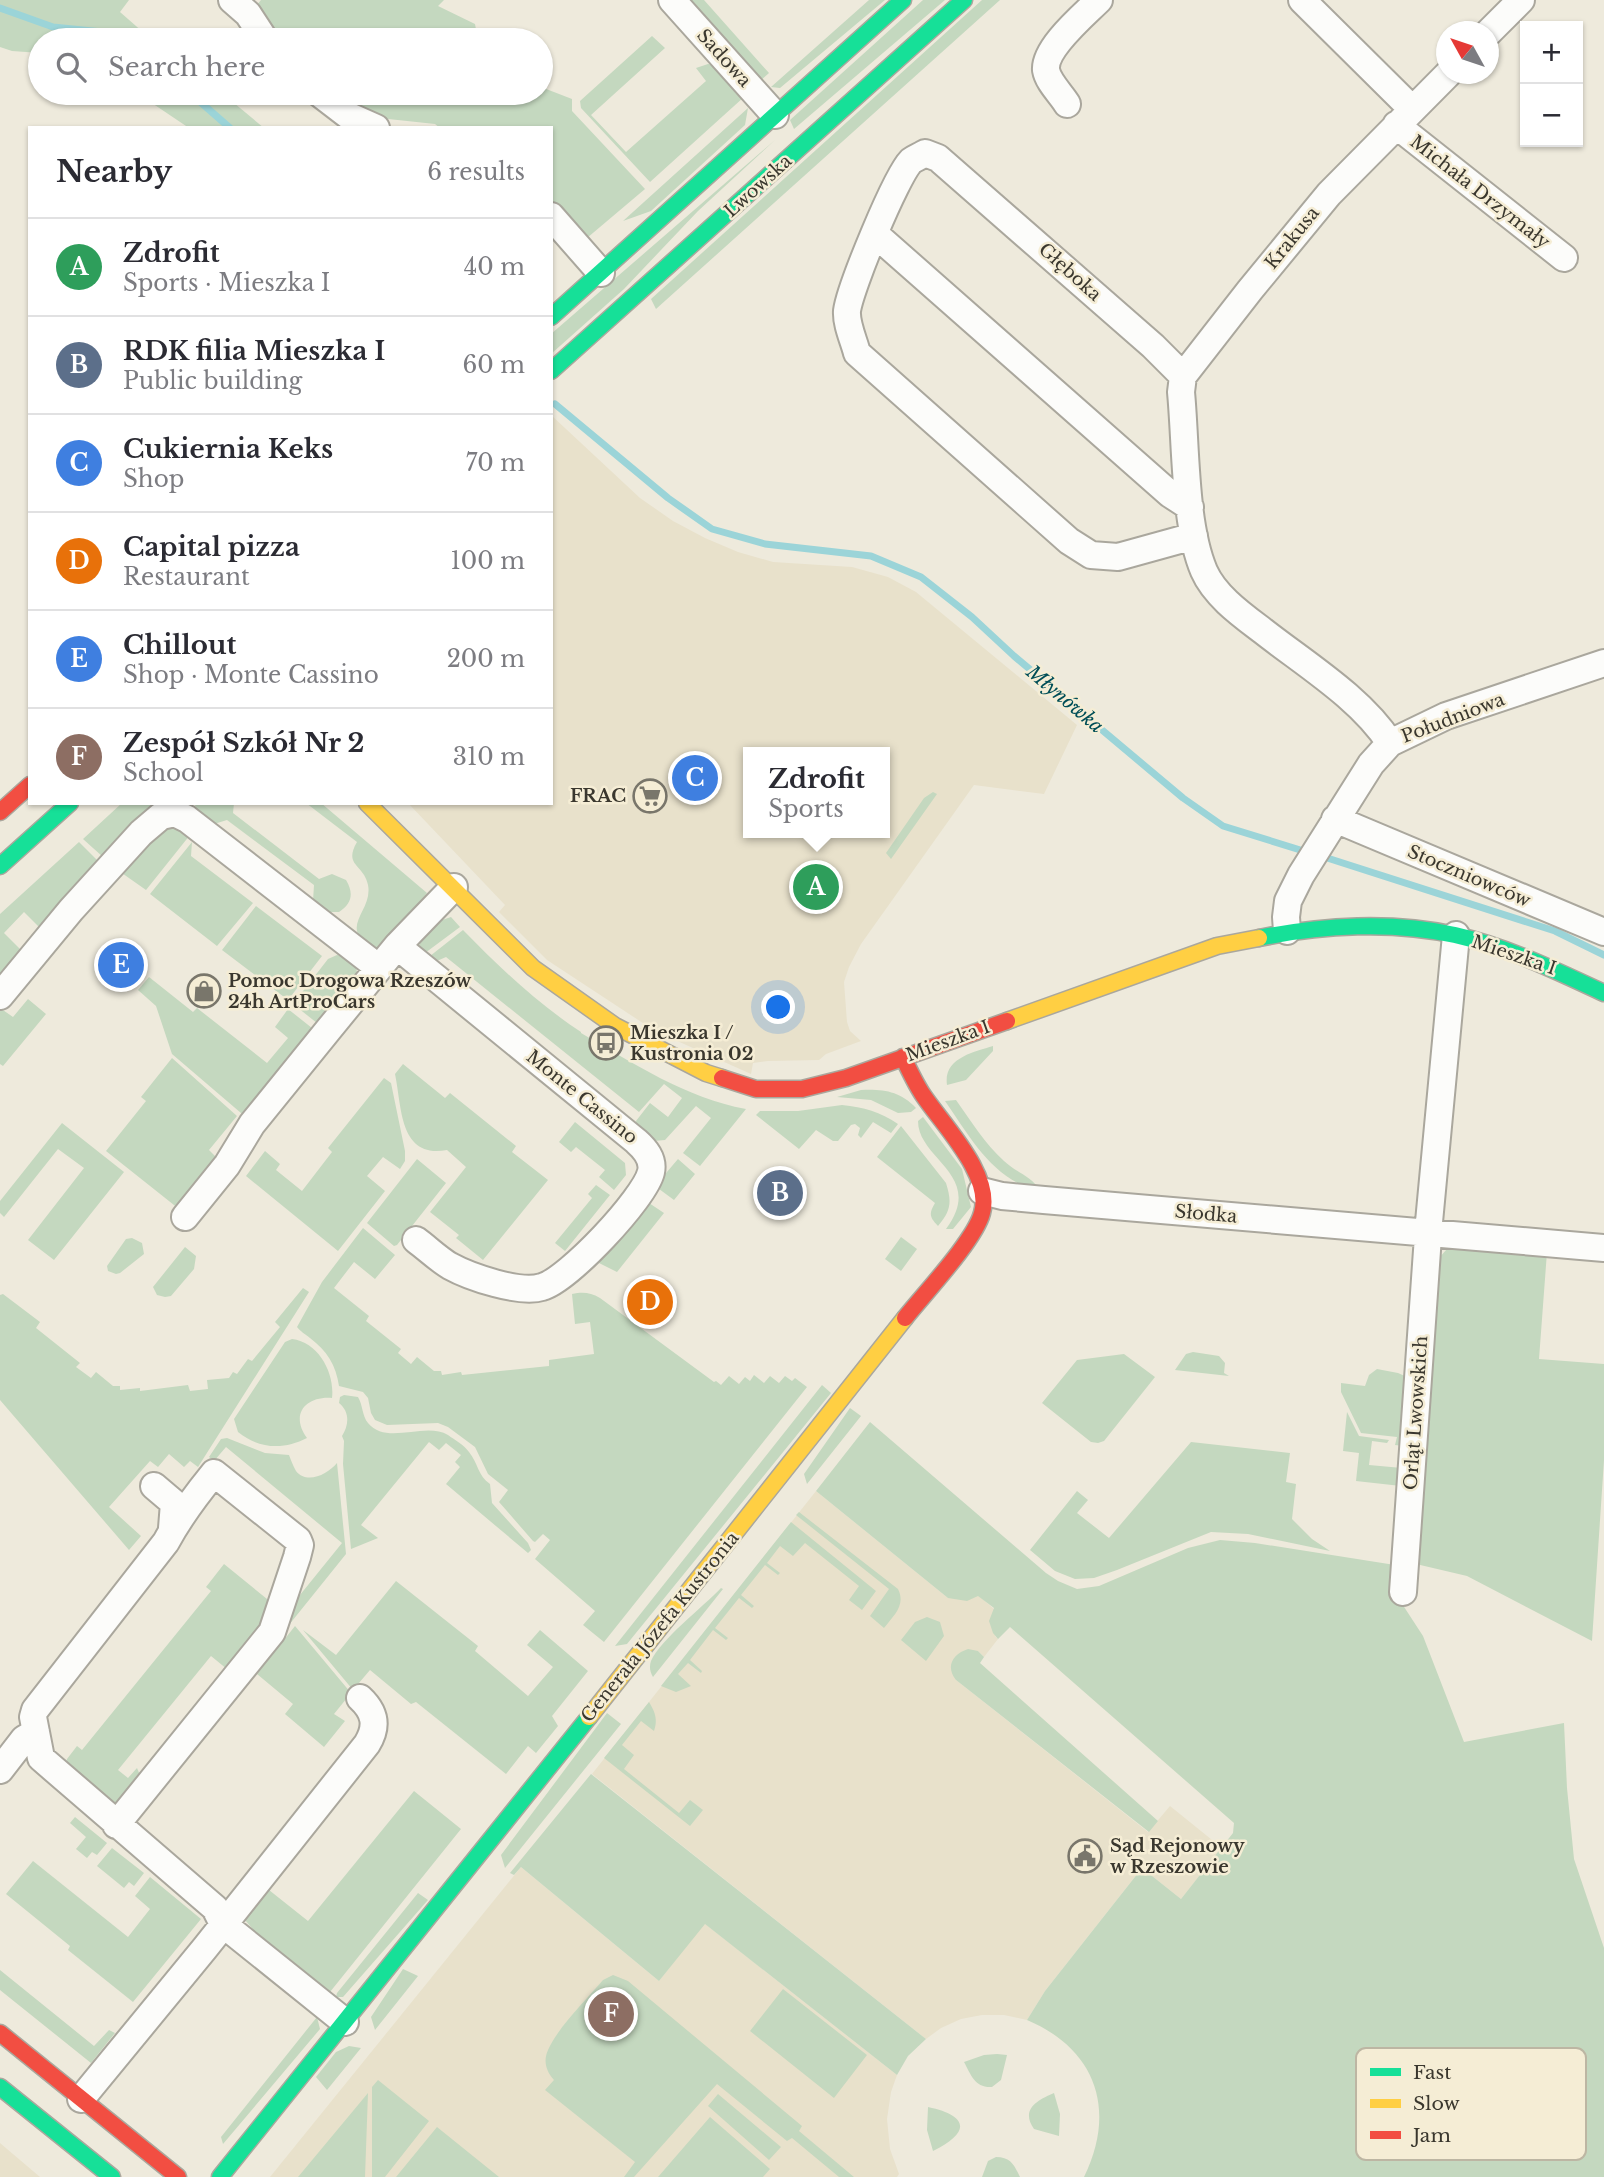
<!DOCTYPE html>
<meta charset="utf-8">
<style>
body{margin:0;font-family:"Libre Baskerville",serif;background:#f7f7f7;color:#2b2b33}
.controls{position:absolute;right:21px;top:21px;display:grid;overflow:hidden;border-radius:0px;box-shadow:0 2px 5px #0004}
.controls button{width:63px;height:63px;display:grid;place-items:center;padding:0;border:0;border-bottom:2px solid #e1e1e2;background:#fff;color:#2b2b33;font:35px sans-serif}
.compass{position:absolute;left:1436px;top:21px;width:63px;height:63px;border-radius:50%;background:#fff;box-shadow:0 2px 5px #0004;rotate:310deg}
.you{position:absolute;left:779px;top:1008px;width:24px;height:24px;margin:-18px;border:5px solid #fff;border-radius:50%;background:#1a73e8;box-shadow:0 0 0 10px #1a73e833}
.badge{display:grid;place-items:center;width:46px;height:46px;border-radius:50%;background:#7c3aed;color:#fff;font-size:23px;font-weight:700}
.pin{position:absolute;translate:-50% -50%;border:4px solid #fff;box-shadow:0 2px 7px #0006}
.popup{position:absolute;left:743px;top:747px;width:147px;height:91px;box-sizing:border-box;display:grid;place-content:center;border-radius:0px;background:#fff;filter:drop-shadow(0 2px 5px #0005);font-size:23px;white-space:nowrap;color:#7c7c81}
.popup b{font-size:26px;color:#2b2b33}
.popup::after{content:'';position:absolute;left:50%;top:100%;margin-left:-14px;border:14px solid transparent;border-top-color:#fff}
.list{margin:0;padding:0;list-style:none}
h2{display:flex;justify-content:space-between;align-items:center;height:91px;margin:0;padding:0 28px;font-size:30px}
h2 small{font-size:23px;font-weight:400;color:#7c7c81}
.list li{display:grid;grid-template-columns:46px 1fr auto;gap:21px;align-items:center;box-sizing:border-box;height:98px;padding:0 28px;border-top:2px solid #e1e1e2}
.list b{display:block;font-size:26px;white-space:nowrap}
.list p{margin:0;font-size:23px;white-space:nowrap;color:#7c7c81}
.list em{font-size:23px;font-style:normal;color:#7c7c81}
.icon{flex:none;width:38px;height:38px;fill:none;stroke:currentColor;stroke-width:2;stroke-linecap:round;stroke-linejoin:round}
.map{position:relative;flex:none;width:1604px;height:2177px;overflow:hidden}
.search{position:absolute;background:#fff;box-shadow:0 2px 5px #0004;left:28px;top:28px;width:525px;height:77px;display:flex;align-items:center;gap:18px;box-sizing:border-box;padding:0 24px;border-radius:38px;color:#7c7c81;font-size:26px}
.panel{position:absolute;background:#fff;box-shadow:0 2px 5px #0004;left:28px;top:126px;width:525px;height:679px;border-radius:0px}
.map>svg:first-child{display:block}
.built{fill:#e8e1cb;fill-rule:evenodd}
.green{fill:#c4d8bf}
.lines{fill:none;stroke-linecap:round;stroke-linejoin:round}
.stream{stroke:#9bd4d8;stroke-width:7}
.street-casing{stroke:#aaa79d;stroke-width:30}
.fast-casing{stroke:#aaa79d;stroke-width:19}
.slow-casing{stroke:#aaa79d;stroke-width:19}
.jam-casing{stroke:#aaa79d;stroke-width:19}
.street{stroke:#fcfcfa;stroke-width:26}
.fast{stroke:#16e098;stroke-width:16}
.slow{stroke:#ffcf43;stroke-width:16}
.jam{stroke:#f24e42;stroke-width:16}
.labels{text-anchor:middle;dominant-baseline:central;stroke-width:5;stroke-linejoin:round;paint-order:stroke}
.street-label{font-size:18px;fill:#3a372e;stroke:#f5edd5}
.poi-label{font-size:18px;font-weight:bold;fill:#3a372e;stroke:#f5edd5;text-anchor:start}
.water-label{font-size:19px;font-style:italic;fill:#004e57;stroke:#f5edd5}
.key{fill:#f5edd5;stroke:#bdb6a3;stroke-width:2}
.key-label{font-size:19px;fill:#3a372e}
</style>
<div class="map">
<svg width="1604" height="2177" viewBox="0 0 1604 2177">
<rect width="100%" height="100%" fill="#eeeadc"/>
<path class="built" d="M551 415 640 498 673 521 705 538 738 552 773 562 852 567 888 577 916 592 1077 725 1044 794 974 785 861 944 849 967 844 982 847 1022 850 1031 861 1041 826 1054 819 1060 768 1061 753 1063 751 1074 655 1031 547 960 499 912 505 905 408 803H551ZM748 752H884V833H748Z
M816 1491 948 1598 978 1595 994 1609 995 1636 998 1639 984 1657 978 1651 956 1680 1148 1832 1170 1806 1222 1848 1181 1899 1142 1868 1045 1991 1027 2020 1004 2015H982L961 2019 941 2028 926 2039 592 1774Z
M521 1867 659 1981 704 1923 897 2075 891 2092 887 2119 890 2149 899 2174 897 2177H270Z
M0 2143 40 2177H0Z"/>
<path class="green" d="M0 0H129L120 12 152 40H40V53L12 51 0 47Z
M261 0H444L438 6 475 24 477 35 475 40H277L255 7Z
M688 0H704L769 73 758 83Z
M869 0H885L780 88 771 87Z
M923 0H945L794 129 790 120Z
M982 0H1000L656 309 651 299Z
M652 36 665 48 591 115 626 152 706 81 696 68 708 64 715 65 744 97 650 182 581 108 580 101Z
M541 87 572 99V111L645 189 587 238 551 209V128H440L435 124 379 118 334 93H541Z
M137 93H222L264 128H189Z
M748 108 745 125 651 211 623 221Z
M775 140 698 211 624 289 551 354V334Z
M933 792 937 794 891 859 886 853 924 798Z
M122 803H159L103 857 83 839Z
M195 803H234L233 813 319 879 332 874 346 880C354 893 352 904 339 912H324L313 901 314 885 227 820 214 824 196 812Z
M306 803H321L427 893 388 944C380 947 374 949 367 944 341 925 373 910 368 885 364 864 343 866 357 842Z
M173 826 190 835 146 890 119 871 166 827Z
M79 842 99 862 71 888 40 928 24 912 4 933 22 951 2 975 0 973V914Z
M192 842 191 856 253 903 217 946 150 894Z
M256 906 322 956 288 1000 222 950Z
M451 917 460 927 421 956 419 942 436 922Z
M463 930C500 968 537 1003 581 1032V1033C633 1063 686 1098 746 1109L700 1166 683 1153 711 1118 696 1106 665 1140 654 1141 638 1131 636 1121 650 1103 668 1117 682 1098 664 1084 639 1112 446 957 430 964 425 960Z
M337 955 345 956 356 965 358 982 322 1027 293 1004 328 959Z
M149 977 193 1012 197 1008 267 1063 288 1038 275 1027 288 1009 317 1032 248 1119 172 1054 156 1006 138 990Z
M28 999 46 1014 3 1066 0 1064V1008L13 1017Z
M993 1046V1051L966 1080 947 1085C943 1058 974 1052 993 1046Z
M172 1058 237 1116 209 1150 218 1159 179 1209 106 1151 146 1101 141 1097Z
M403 1064 445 1098 450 1093 516 1146 512 1152 548 1180 483 1260 456 1238 459 1235 430 1212 466 1167 447 1150C399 1159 402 1107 395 1074Z
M384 1078 391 1083 405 1151V1161L400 1169 383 1157 367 1176 385 1191 338 1251 246 1176 265 1151 280 1164 276 1170 302 1191 332 1152 328 1148Z
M861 1090C883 1089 900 1091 916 1108L911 1112 898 1113 871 1100 837 1097Z
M956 1100C971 1121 985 1144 1004 1161 1018 1174 1031 1175 1041 1192 993 1180 972 1140 945 1101Z
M842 1105C864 1107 880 1112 898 1124L891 1133 873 1122 861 1138 858 1135 860 1128 855 1124 851 1125 838 1141H833L816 1130 799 1149 756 1115 760 1111H798Z
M923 1117 962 1169 971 1207 953 1229H946C986 1175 918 1160 918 1121Z
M575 1122 625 1163 626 1175 614 1190 599 1177 605 1170 576 1147 571 1152 559 1142Z
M62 1123 124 1172 54 1260 28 1240 84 1168 58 1149 4 1217 0 1213V1201Z
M901 1126 946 1183C952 1202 951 1211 938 1226 929 1217 929 1213 935 1203L877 1157Z
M417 1159 446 1183 397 1245 394 1246 367 1223Z
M678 1159 695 1174 674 1200 655 1186Z
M596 1185 610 1195 565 1251 555 1243 592 1198 588 1194Z
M643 1203H649L664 1213 617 1272 597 1262Z
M363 1228 395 1255 375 1279 354 1262 334 1288 369 1316 366 1321 401 1349 398 1353 411 1364 417 1357 434 1371H441L442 1375 461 1372 462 1375 549 1366V1360L594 1354 590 1322 575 1324 572 1294C582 1292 590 1292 600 1298L714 1382 716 1381 721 1385 729 1376 739 1384 745 1377 750 1381 754 1375 764 1383 770 1376 779 1383 785 1376 792 1381 795 1378 807 1387 604 1642 583 1625 595 1611 535 1559 550 1540 543 1534 535 1542 533 1541 499 1502 508 1490 488 1474 475 1447 448 1427 438 1423 387 1425 375 1420 371 1413 368 1398 363 1392 339 1386C336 1365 327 1351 310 1338 305 1334 301 1332 297 1327L322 1282Z
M901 1237 917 1249 901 1271 885 1259Z
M132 1238 142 1243 144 1254 120 1273 116 1274 108 1271 107 1266 126 1239Z
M185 1247 196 1256 194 1269 171 1296 165 1297 157 1295 153 1287Z
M1454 1247 1547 1252 1539 1359 1604 1364V1460L1592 1641 1467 1576 1416 1564 1439 1258 1447 1249Z
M303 1288 309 1292 198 1467 190 1461 184 1467 169 1454 158 1467 150 1461 109 1507 141 1536 129 1550 0 1400V1295L3 1294 40 1322 36 1328 80 1363 76 1367 91 1378 96 1372 113 1386H120V1390L140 1388V1391L188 1385 190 1391 208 1389 207 1380 229 1378 233 1372 237 1374 248 1359 252 1361 280 1327 275 1322Z
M292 1339C319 1342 335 1374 332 1398 305 1396 290 1415 307 1438 284 1450 259 1449 238 1432L234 1419 285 1342Z
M1193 1352 1219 1356 1225 1363 1224 1373 1229 1376 1175 1370 1186 1354Z
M1124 1354 1155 1377 1104 1441 1098 1443 1091 1442 1042 1403 1077 1360Z
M1377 1369 1398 1373 1407 1377 1404 1446 1395 1445 1397 1437 1361 1433 1341 1392V1383L1365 1386 1369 1375Z
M822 1385 831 1393 627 1644 615 1646Z
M344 1395 358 1397C363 1405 362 1416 368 1423 387 1446 425 1421 448 1435 455 1440 464 1445 469 1452 478 1463 478 1476 490 1484L492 1503 528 1543 531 1550 528 1553 446 1484 460 1467 455 1462 461 1455 446 1443 439 1450 429 1442 361 1525 378 1538 351 1549 343 1464 344 1441 342 1436C349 1425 350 1412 339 1403L340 1397Z
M850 1408 861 1416 807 1484 804 1474Z
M1347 1412 1359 1436 1389 1440 1387 1443 1372 1441 1369 1465 1402 1468 1401 1486 1356 1481 1359 1453 1343 1451Z
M870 1422 1046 1573 1058 1581 1077 1589 1099 1586 1188 1548 1220 1540 1255 1543 1395 1565V1593L1423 1636 1464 1742 1564 1723 1567 1788 1574 1859 1604 1948V2177H1084C1117 2110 1096 2049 1027 2020L1045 1991 1142 1868 1181 1899 1233 1833 1234 1823 1010 1627 998 1639 993 1633 989 1621 994 1608 978 1596 967 1601 948 1598 816 1491Z
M227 1438 265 1453 289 1455C291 1460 293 1466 296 1471 307 1485 328 1474 337 1463L346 1554 272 1646 287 1611 342 1543 226 1447 214 1461 209 1457 221 1439Z
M1191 1442 1290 1453 1286 1482 1296 1484 1292 1519 1312 1539 1330 1551 1248 1534 1211 1532 1117 1570 1094 1578 1075 1579 1055 1571 1030 1550 1077 1491 1088 1500 1077 1513 1109 1538Z
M799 1512 898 1589C906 1605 894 1615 884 1628L870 1616 889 1589 796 1515Z
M791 1522 876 1591 862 1610 849 1600 859 1586 805 1543 793 1556 780 1546 767 1563 780 1573 778 1575 765 1565 741 1595 754 1606 752 1608 739 1598 715 1628 728 1638 726 1640 713 1630 690 1660 702 1671 701 1673 688 1663 678 1674 691 1686 676 1692 661 1686Z
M224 1564 272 1603 273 1612 233 1674 211 1656 118 1770 128 1778 137 1768 140 1775 115 1810 65 1768 67 1759 77 1746 82 1750 211 1591 206 1587Z
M396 1581 478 1646 475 1651 528 1696 553 1667 527 1645 540 1630 588 1671 552 1716 558 1726 536 1753 528 1746 506 1774 416 1702 411 1704 370 1670 353 1690 303 1630 336 1655Z
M721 1588 723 1589 653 1677C650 1672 649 1667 651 1661 661 1639 703 1607 721 1588Z
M927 1617 940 1622 944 1636 926 1661 901 1640 915 1622Z
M295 1626 351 1693 334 1714 345 1721 324 1747 285 1714 293 1704 257 1674Z
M968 1649 978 1651 984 1657 980 1663 1158 1821 1149 1832 956 1680C945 1666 953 1654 968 1649Z
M649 1702C655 1712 658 1719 654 1731L641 1721 622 1745 634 1755 624 1769 679 1813 690 1800 703 1810 690 1826 604 1758Z
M607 1713 621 1724 505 1868 501 1855Z
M591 1774 926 2039 908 2056 897 2075 705 1924 659 1981 521 1867 514 1875 510 1873Z
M414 1791 461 1829 330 1992 256 1933 245 1920 269 1890 308 1921Z
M75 1817 107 1843 97 1855 92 1852 87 1858 76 1849 86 1837 70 1823Z
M112 1848 144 1873 134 1886 129 1882 124 1888 97 1866Z
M33 1861 128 1937 150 1909 135 1896 150 1877 201 1919 133 2002 68 1950 70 1946 6 1894Z
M418 1893 428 1900 343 1997H336L337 1993Z
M403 1969 418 1976 375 2030 371 2017Z
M0 1970 94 2046 109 2030 115 2033 91 2063 0 1990Z
M613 1975 628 1981 802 2126 799 2131 854 2177H839L792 2138 787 2141 717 2084 634 2177H624L635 2162 545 2090 554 2080C546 2071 543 2061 548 2050 559 2026 586 2000 603 1980Z
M783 1989 867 2055 834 2098 750 2031Z
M317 2017 320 2029 223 2144 221 2137Z
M349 2046 361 2048 327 2090 316 2077 336 2052Z
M997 2054 1007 2055 1001 2080 992 2087C975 2088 971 2075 964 2062L984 2055Z
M378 2080 429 2121 385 2177H372V2087Z
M368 2093 365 2177H298Z
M1054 2093 1060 2114 1059 2136 1034 2129C1020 2109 1038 2100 1054 2093Z
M718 2094 781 2147 769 2160 708 2106Z
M928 2107C970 2116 970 2133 933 2151L927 2130Z
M710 2117 770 2169 763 2177H658Z
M437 2127 499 2177H396Z
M996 2157C1011 2157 1014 2165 1020 2177H982L988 2161Z"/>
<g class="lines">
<path class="stream" d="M0 8 53 27 112 33 129 40
M190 93 230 128
M555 404 668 498 712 529 765 544 871 556 921 577 972 617 1014 656 1183 798 1223 826 1310 853
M1321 856 1555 931 1604 955"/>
<defs>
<path id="street" d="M232 0 248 14 265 40
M672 0 775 115
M1302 0 1412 109
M1488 33 1521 0
M319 93 349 116 376 128
M1067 104C1061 94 1048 82 1046 70 1044 48 1084 15 1099 0
M1396 125 1564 258
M551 216 601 273
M875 234 1170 494 1190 507
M1183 376 1153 346 938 158 925 153C921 156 915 158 911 161 896 176 850 288 847 311 846 324 854 341 857 353L1069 541 1091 555 1118 557 1194 536
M1183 376 1181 392C1186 444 1184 524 1204 571 1215 596 1242 615 1263 631 1305 664 1361 698 1390 743
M1183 376 1250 290 1329 194 1448 74
M1335 819 1604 932
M1287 931 1286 917 1288 901 1301 875 1371 764 1390 743 1446 716 1604 663
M397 946 636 1141C645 1149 654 1159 651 1172 645 1198 568 1280 542 1287 520 1294 470 1277 450 1266 438 1259 427 1248 416 1240
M0 996 71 910 141 833 161 816 175 813 187 819 379 968
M982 1191 1002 1196 1044 1200 1604 1248
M185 1217 227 1165 252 1124 329 1029 397 946 454 887
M154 1486 174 1503 172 1528
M1403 1592 1429 1222 1456 935
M0 1770 24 1739 36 1732
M116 1825 272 1632 297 1557 300 1545 298 1540 214 1473C196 1495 180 1516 166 1542L35 1710 33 1717 41 1758 215 1908 223 1924 345 2022
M81 2099 205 1948 367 1744C378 1726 375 1712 360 1698"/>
<path id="fast" d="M551 317 903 0
M551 371 964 0
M0 866 70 803
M1259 938C1322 925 1393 921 1455 935 1508 947 1556 971 1604 993
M0 2087 112 2177
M220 2177 589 1717"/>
<path id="slow" d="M367 803 533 968 615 1026 706 1073 722 1078
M1007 1021 1217 946 1259 938
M589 1717 905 1318"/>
<path id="jam" d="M0 812 30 785
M903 1057C909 1070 915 1083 923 1095 943 1125 993 1175 982 1213 975 1240 924 1294 905 1318
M722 1078 756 1089H802L846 1078 1007 1021
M0 2033 178 2177"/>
</defs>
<use href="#street" class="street-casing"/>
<use href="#fast" class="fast-casing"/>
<use href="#slow" class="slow-casing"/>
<use href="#jam" class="jam-casing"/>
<use href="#street" class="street"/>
<use href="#fast" class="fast"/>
<use href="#slow" class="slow"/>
<use href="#jam" class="jam"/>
</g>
<defs>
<symbol id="supermarket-ring" viewBox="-11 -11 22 22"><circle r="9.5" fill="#f5edd5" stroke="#79766b" stroke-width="1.5"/><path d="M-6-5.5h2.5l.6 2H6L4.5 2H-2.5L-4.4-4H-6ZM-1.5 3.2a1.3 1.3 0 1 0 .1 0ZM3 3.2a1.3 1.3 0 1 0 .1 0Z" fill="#79766b"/></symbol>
<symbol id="shop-ring" viewBox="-11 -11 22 22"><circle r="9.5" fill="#f5edd5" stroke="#79766b" stroke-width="1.5"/><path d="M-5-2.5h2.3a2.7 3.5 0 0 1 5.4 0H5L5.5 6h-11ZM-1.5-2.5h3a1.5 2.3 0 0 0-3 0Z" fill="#79766b"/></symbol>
<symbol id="bus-ring" viewBox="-11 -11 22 22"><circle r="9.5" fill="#f5edd5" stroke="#79766b" stroke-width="1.5"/><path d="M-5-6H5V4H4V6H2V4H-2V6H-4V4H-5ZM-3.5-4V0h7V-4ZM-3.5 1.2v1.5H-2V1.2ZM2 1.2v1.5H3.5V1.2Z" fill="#79766b"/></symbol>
<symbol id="civic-ring" viewBox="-11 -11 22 22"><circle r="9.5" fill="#f5edd5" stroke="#79766b" stroke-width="1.5"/><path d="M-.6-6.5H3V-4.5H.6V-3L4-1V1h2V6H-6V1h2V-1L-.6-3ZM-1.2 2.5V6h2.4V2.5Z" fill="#79766b"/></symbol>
</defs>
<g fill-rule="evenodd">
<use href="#supermarket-ring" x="631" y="777" width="38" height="38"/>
<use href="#shop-ring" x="185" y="972" width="38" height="38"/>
<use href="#bus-ring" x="587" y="1024" width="38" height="38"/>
<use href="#civic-ring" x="1066" y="1837" width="38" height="38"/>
</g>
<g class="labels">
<g class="street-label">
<text transform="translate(724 58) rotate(48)">Sadowa</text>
<text transform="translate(758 186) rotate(-42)">Lwowska</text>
<text transform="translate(1480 192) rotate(38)">Michała Drzymały</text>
<text transform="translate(1292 238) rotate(-51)">Krakusa</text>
<text transform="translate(1070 272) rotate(42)">Głęboka</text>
<text transform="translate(1453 718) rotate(-21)">Południowa</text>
<text transform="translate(1469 876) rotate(23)">Stoczniowców</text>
<text transform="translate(1514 955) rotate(19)">Mieszka I</text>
<text transform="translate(948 1041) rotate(-20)">Mieszka I</text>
<text transform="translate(582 1097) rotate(39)">Monte Cassino</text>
<text transform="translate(1206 1214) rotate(5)">Słodka</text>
<text transform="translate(1416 1413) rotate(-86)">Orląt Lwowskich</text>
<text transform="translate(660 1627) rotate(-51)">Generała Józefa Kustronia</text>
</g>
<g class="poi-label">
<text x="626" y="796" text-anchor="end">FRAC</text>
<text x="228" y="981">Pomoc Drogowa Rzeszów<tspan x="228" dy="21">24h ArtProCars</tspan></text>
<text x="630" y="1033">Mieszka I /<tspan x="630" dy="21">Kustronia 02</tspan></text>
<text x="1110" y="1846">Sąd Rejonowy<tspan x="1110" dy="21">w Rzeszowie</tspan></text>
</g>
<g class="water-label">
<text transform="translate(1065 699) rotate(40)">Młynówka</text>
</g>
</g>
<rect x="1356" y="2048" width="230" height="112" rx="10" class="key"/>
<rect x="1370" y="2068" width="31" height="8" fill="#16e098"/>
<rect x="1370" y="2099" width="31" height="9" fill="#ffcf43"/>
<rect x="1370" y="2131" width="31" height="8" fill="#f24e42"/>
<g class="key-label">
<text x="1413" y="2079">Fast</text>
<text x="1413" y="2110">Slow</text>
<text x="1413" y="2142">Jam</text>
</g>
</svg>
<div class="controls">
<button>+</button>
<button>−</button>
</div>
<svg class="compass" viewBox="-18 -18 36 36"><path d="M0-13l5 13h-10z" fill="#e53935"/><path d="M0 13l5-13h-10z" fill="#7c7c81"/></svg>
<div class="you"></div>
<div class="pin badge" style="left:816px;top:887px;background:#2e9e5b">A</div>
<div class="popup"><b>Zdrofit</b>Sports</div>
<div class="pin badge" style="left:780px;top:1193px;background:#5c6f8a">B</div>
<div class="pin badge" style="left:695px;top:778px;background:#3f7fe0">C</div>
<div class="pin badge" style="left:650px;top:1302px;background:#e8710a">D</div>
<div class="pin badge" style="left:121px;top:965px;background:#3f7fe0">E</div>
<div class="pin badge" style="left:611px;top:2014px;background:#8d6e63">F</div>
<div class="search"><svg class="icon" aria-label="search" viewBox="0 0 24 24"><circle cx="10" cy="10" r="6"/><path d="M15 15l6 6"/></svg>Search here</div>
<section class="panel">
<h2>Nearby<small>6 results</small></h2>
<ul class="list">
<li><span class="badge" style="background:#2e9e5b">A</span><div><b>Zdrofit</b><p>Sports · Mieszka I</p></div><em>40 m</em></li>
<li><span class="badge" style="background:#5c6f8a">B</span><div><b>RDK filia Mieszka I</b><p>Public building</p></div><em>60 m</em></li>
<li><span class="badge" style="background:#3f7fe0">C</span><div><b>Cukiernia Keks</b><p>Shop</p></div><em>70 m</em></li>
<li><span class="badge" style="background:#e8710a">D</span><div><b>Capital pizza</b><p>Restaurant</p></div><em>100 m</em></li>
<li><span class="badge" style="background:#3f7fe0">E</span><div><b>Chillout</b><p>Shop · Monte Cassino</p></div><em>200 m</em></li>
<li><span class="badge" style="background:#8d6e63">F</span><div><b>Zespół Szkół Nr 2</b><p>School</p></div><em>310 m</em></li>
</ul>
</section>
</div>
